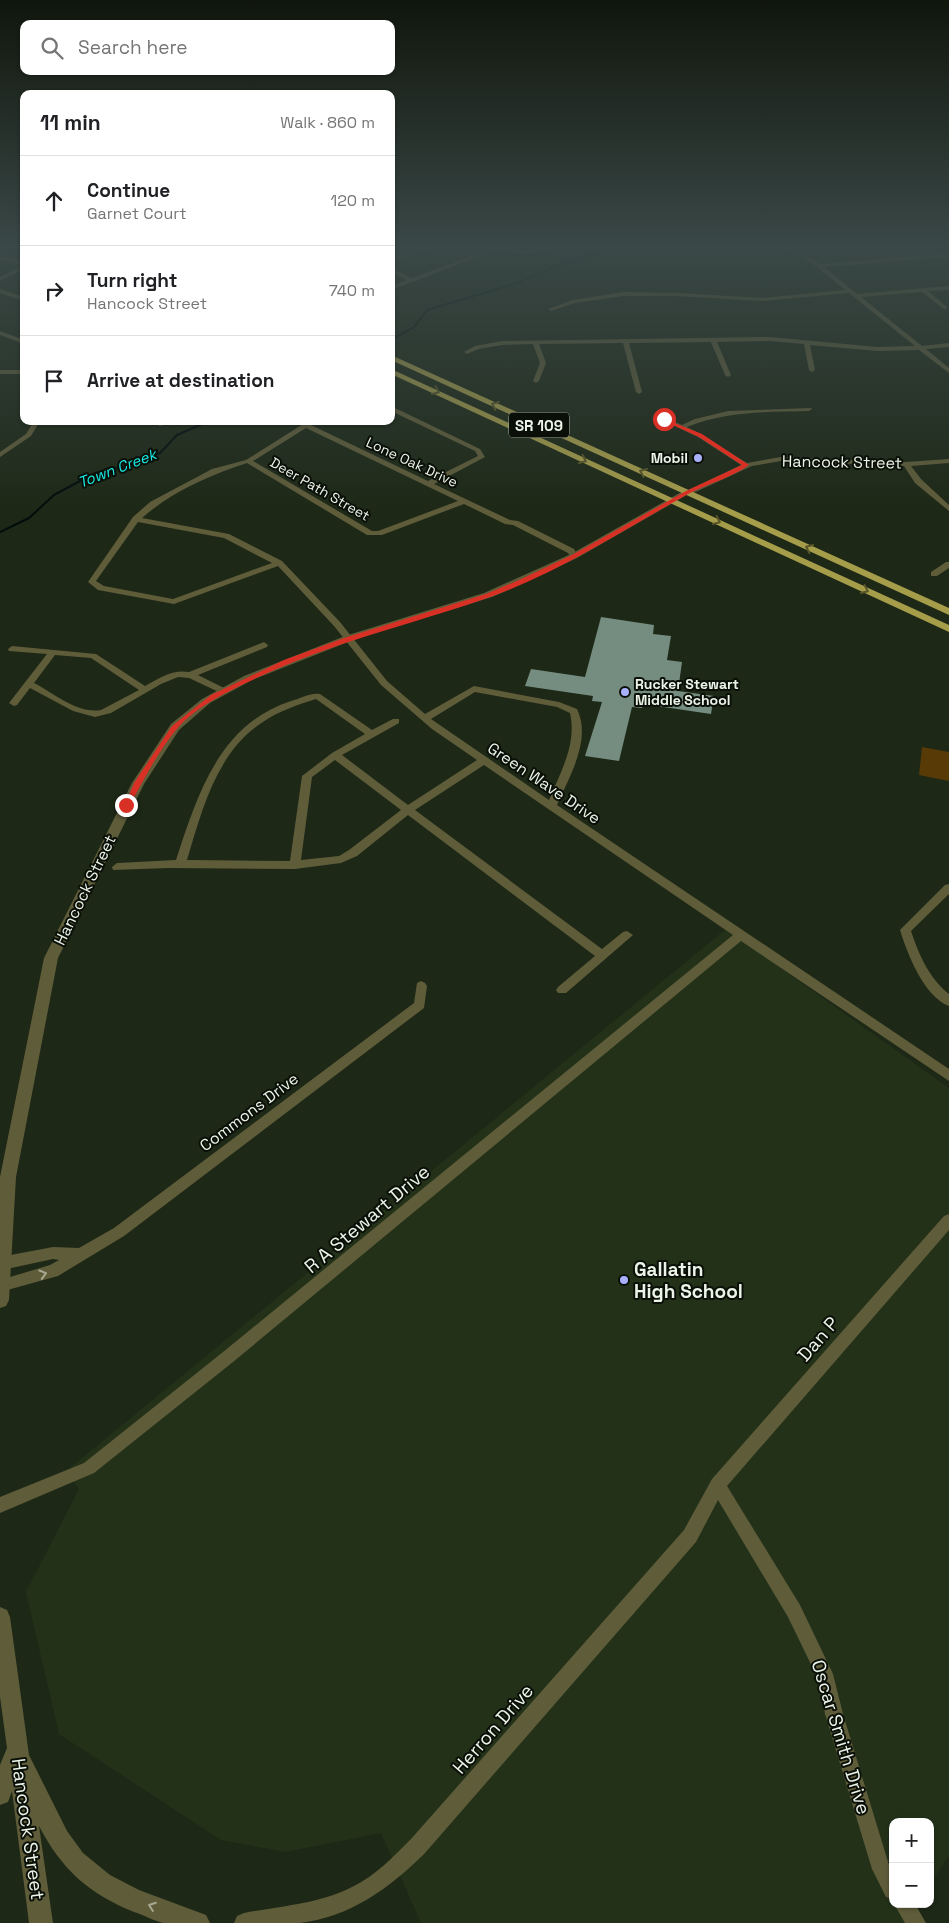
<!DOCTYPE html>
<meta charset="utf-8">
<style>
body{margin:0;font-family:"Space Grotesk",sans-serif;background:#f6f6f6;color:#202124}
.controls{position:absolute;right:15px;bottom:15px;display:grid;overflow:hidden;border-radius:10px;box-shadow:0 1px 4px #0004}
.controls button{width:45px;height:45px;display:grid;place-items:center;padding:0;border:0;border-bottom:1px solid #e0e0e0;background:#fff;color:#202124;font:25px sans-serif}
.stop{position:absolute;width:15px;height:15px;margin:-11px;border:4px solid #d93025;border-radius:50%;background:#fff}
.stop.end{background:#d93025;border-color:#fff;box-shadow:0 1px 5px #0008}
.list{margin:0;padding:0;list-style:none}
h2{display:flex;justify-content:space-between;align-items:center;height:65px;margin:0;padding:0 20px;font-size:21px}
h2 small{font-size:16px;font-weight:400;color:#757577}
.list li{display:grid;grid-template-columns:32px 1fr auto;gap:15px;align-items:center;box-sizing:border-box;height:90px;padding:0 20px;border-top:1px solid #e0e0e0}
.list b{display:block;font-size:19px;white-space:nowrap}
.list p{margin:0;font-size:16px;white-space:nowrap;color:#757577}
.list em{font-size:16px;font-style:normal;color:#757577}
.icon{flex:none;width:28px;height:28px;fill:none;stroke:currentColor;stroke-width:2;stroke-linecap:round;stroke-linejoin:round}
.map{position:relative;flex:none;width:949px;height:1923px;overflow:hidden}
.search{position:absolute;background:#fff;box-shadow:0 1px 4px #0004;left:20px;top:20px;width:375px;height:55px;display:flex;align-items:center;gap:12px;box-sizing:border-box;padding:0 18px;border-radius:10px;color:#757577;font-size:19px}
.panel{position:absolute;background:#fff;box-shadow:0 1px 4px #0004;left:20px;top:90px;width:375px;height:335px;border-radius:10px}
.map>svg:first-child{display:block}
.built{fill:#233119}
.green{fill:#583a06}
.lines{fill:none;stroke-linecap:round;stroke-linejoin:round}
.stream{stroke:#010d0d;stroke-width:2}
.building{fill:#748d80}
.minor{fill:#5f5c3a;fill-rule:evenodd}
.tertiary{fill:#5f5c3a;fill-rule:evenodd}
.trunk{fill:#a69d4b;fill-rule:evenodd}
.oneway{stroke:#585629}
.oneway2{stroke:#a6a890}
.route{fill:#d93025}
.poi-dot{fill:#a9b0fc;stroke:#0a0f07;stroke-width:2}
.labels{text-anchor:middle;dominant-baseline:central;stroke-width:4;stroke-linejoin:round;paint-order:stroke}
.far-poi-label{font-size:14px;font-weight:bold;fill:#ecf3e7;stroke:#0a0f07;text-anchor:end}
.far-street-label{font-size:14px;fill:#ecf3e7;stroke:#0a0f07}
.shield{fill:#0a0f07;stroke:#a8afa4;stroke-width:1}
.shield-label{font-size:15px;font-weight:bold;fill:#ecf3e7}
.far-water-label{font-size:15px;font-style:italic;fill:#19eae4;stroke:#0a0f07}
.street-label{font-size:16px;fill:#ecf3e7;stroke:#0a0f07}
.near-street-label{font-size:19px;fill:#ecf3e7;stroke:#0a0f07}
.near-poi-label{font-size:19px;font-weight:bold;fill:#ecf3e7;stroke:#0a0f07;text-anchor:start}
</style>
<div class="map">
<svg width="949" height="1923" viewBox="0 0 949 1923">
<rect width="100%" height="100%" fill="#1d2816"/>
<path class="built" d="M726 929 949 1088V1855L930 1885V1822H893V1904H919L907 1923H421L381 1833 285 1852 221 1840 59 1734 26 1592 79 1489 65 1472Z"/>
<path class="green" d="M922 747 949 752V781L919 775Z"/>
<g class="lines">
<path class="stream" d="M391 340 414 327 427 310 517 283 551 268 621 244
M0 532 29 518 54 495 95 473 139 463 160 453 177 435 209 421"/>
</g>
<path class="building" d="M601 617 654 625 653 634 671 636 667 660 682 662 678 691 714 696 711 714 643 704 642 708 632 707 619 761 585 756 602 702 592 701 593 696 525 686 531 669 585 677Z"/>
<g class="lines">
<path class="minor" d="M433 244H441L398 260 393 259Z
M503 244H510L504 247 516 250H530L554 244H561C542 255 520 256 499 249L391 290V286L407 280 391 272V268L412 278Z
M782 244H788L820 264 949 253V257L824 267 857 294 949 286V290L928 291 947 307 945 310 922 292 861 297 922 346 949 343V347L926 349 949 368V373L919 350 877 351 810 345 815 370 812 372 809 370 804 344 770 341 717 342 731 375 728 377 725 375 711 342 629 343 642 392 639 394 636 392 623 343 539 344 546 363 539 381 536 383 533 381 540 363 533 344 502 345 479 349 467 354 464 352 475 346 502 341 770 337 877 347 915 346 849 293 763 301 676 296H623L575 303 551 311 548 309 573 300 623 292 676 293 763 298 845 290 817 267Z
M0 256 24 261V265L0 260Z
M24 265V269L0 281V277Z
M0 289 24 297V301L0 293Z
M0 331 24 340V344L0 335Z
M0 370H24V374H0Z
M391 406 480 449 485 457 434 484 510 520 518 521 574 549 578 556 577 558H571L568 553 513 525 505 524 464 504 382 535H367L247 463C210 475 171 492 142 518L229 534 282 561 340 622 387 681 425 714 474 686 559 702 577 709C592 740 569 777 557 805L949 1069V1081L741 941 233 1362 94 1473 0 1513V1497L84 1463 223 1352 733 935 484 765 415 810 602 949 623 932 627 931 633 935 566 993H558L556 990 558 987 595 956 408 815 357 856 341 863 295 869 168 868 113 870 112 867 117 863 176 860C197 796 219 724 291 701 299 699 311 692 320 694L372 730 393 719H399V723L342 755 408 805 477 760 432 729 381 685 334 626 278 566 174 604 98 590 88 582 133 517 150 502 212 469 246 460 308 421H316L311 425 428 481 478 456 475 451 391 411ZM306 428 458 501 378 531H372L253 461ZM138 522 224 538 272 563 173 599 104 586 96 581ZM475 692 557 707 570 713C577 744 561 771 549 800L431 719ZM316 699 365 734 332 753 302 776 290 861 187 860C202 811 216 752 263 722 279 711 297 705 316 699ZM335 760 401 810 349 850 339 856 301 860 312 777Z
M811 408 812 409 809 411C767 412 726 411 687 427L702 435 747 463 781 457 906 462 949 459V463L911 466 921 479 949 505V511L915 483 904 466 781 461 752 466 691 494 684 492 741 465 698 437 662 420V418H666L682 425 695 419 728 411Z
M34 421H40L31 436 0 457V452L26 434Z
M156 421H162L164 425 159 426Z
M946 562H949V568L937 576H931V572Z
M264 642 268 645 267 647 198 675 226 689 227 691 223 694 189 678 178 677 161 684 111 713 95 717 73 711 30 688 17 705 14 706 9 703 47 654 9 651 8 649 12 646 96 654 145 686C159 678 173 669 189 672ZM55 655 91 658 139 690 101 710C77 714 54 693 34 683Z
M949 884V894L911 931C919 955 929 978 949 994V1006C924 997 907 953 900 930L945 885Z
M421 981 425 983 427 986 424 1008 124 1236 58 1276 0 1292V1280L50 1265 59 1260 53 1259 2 1270 0 1269V1257L53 1247 79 1248 114 1228 414 1003 417 983Z
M949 1214V1230L727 1486 800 1605 833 1674 843 1714 889 1865 893 1871V1899L886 1897 872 1869 825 1714 819 1681 788 1617 718 1500 696 1542 425 1853C390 1888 350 1917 300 1923 279 1923 256 1923 234 1923L237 1916 244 1913C280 1906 319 1904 352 1887 375 1876 393 1857 411 1839L684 1530 712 1479 944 1216Z
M894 1904H915L926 1923H905Z"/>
<path class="tertiary" d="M685 490 692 492 577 558 524 583 492 597 353 640 252 680 210 703 179 730 144 784 58 958 16 1177 9 1300 6 1306 0 1308V1177L44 958 132 783 171 724 202 699 244 676 345 636 484 593 571 554Z
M0 1607 7 1610 10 1617 29 1755 67 1831 83 1853 110 1875 139 1890 206 1915 210 1923C195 1923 178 1923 163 1923 154 1921 144 1915 134 1912 88 1893 62 1870 39 1826L53 1923H29L12 1791 8 1802 0 1805V1765L7 1748 0 1697Z"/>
<path class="trunk" d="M391 355 949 608V615L391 360Z
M391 369 949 625V632L391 374Z"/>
</g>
<defs><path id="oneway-chevron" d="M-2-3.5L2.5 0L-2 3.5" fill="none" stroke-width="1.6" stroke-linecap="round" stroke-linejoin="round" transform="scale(1.25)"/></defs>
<g class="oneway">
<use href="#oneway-chevron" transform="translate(436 391) rotate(25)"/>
<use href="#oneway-chevron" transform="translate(495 405) rotate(-156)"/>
<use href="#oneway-chevron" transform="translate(583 460) rotate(25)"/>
<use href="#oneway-chevron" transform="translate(643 472) rotate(-156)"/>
<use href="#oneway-chevron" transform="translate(717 521) rotate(25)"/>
<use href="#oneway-chevron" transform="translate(809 548) rotate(-155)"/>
<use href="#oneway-chevron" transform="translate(865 590) rotate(25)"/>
</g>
<g class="oneway2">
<use href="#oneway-chevron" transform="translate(43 1274) rotate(-16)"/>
<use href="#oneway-chevron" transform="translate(152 1906) rotate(-160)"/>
</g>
<linearGradient id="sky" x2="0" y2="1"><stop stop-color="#10160c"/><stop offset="0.48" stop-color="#3a4847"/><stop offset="1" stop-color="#3a4847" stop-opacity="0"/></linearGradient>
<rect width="949" height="513" fill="url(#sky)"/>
<path class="route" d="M662 418 702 434 749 465C731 478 707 484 688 494 623 530 560 572 490 597 407 626 328 643 248 682 223 694 194 708 176 730 157 753 143 781 129 807H124L134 783 172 726 211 695 284 660 347 637 486 594 519 580 572 555 686 491 742 465 699 437 662 420Z"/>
<g class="poi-dot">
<circle cx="698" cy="458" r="5"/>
<circle cx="625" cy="692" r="5"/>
<circle cx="624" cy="1280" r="5"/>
</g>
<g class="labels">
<g class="far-poi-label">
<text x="688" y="458">Mobil</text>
<text x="635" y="684" text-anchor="start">Rucker Stewart<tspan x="635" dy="16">Middle School</tspan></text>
</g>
<g class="far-street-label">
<text transform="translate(412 462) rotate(25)">Lone Oak Drive</text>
<text transform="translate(320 489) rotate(30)">Deer Path Street</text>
</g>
<rect class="shield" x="509" y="412.5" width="60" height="25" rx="4"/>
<g class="shield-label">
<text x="539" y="425">SR 109</text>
</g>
<g class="far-water-label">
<text transform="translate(117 468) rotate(-21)">Town Creek</text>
</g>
<g class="street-label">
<text transform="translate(842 462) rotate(1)">Hancock Street</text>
<text transform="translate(544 783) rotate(34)">Green Wave Drive</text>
<text transform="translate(85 890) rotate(-64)">Hancock Street</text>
<text transform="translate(249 1112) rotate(-37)">Commons Drive</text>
</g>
<g class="near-street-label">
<text transform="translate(367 1219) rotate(-40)">R A Stewart Drive</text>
<text transform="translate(818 1339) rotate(-49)">Dan P</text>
<text transform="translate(493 1729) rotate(-49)">Herron Drive</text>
<text transform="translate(841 1737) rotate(73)">Oscar Smith Drive</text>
<text transform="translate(28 1829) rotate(82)">Hancock Street</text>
</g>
<g class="near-poi-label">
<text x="634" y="1269">Gallatin<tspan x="634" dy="22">High School</tspan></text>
</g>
</g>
</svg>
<div class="controls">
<button>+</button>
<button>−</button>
</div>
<div class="stop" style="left:664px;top:419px"></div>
<div class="stop end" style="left:126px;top:805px"></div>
<div class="search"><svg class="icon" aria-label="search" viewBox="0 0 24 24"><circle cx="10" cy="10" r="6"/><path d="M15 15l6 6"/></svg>Search here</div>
<section class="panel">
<h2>11 min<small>Walk · 860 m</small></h2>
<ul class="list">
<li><svg class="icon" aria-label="ahead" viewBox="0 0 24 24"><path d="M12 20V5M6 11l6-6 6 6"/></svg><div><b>Continue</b><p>Garnet Court</p></div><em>120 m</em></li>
<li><svg class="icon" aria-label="right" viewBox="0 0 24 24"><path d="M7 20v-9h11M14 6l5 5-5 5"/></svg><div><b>Turn right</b><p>Hancock Street</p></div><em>740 m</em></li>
<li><svg class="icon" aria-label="arrive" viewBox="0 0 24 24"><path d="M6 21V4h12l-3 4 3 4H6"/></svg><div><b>Arrive at destination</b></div></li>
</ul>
</section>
</div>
